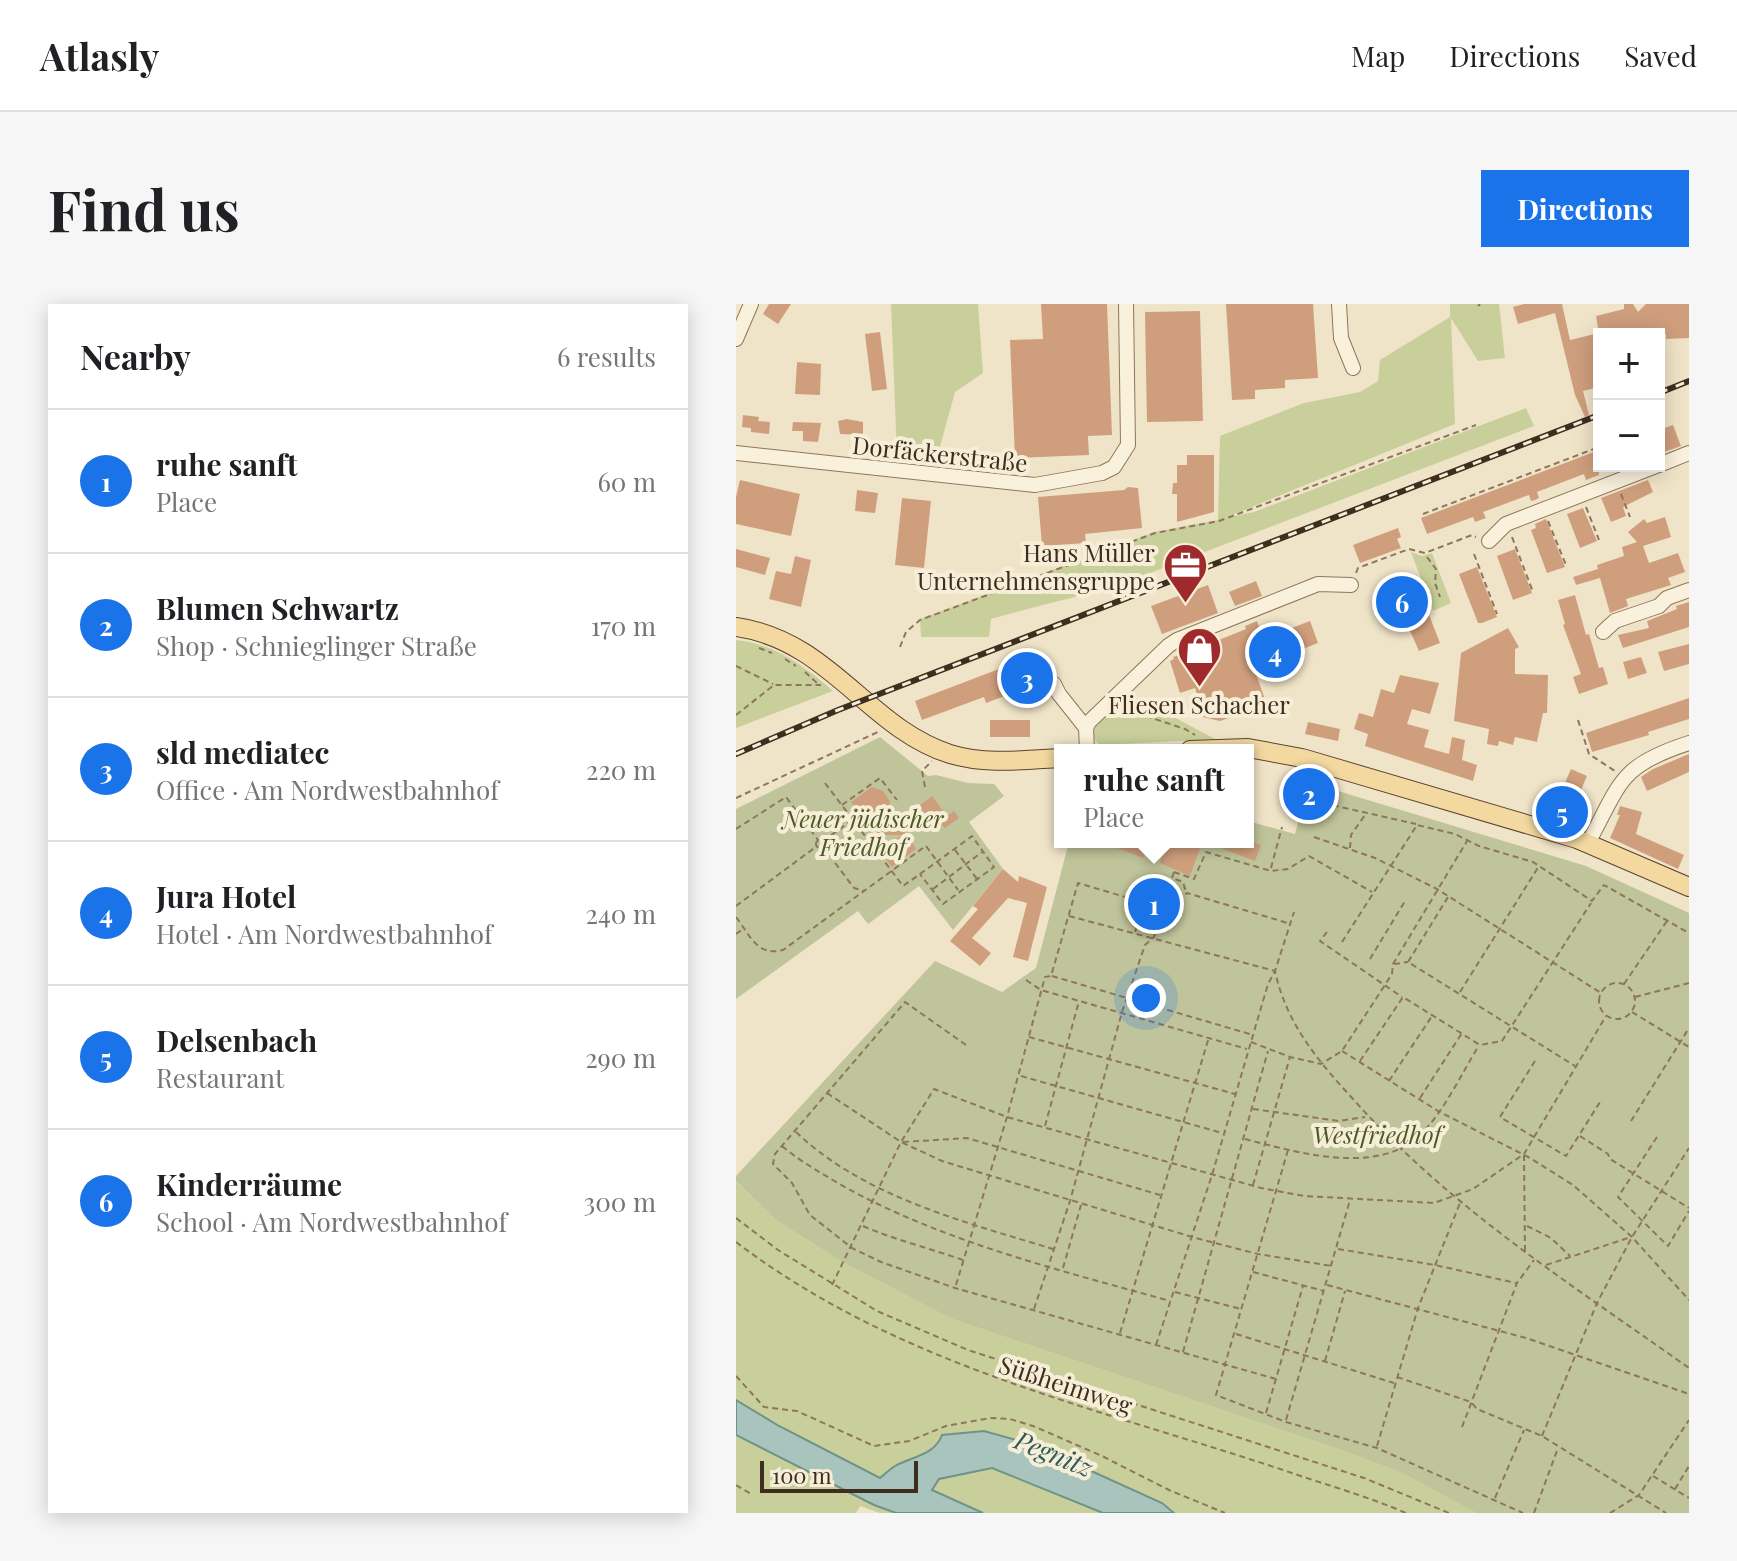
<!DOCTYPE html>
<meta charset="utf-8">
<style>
body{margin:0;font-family:"Playfair Display",serif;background:#f6f6f6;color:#202124}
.controls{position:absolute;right:24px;top:24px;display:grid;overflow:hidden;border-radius:0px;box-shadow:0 4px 20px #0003}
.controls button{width:72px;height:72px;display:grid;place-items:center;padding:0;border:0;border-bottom:2px solid #e0e0e0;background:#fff;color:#202124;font:40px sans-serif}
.scale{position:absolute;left:24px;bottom:20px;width:158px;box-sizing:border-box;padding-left:8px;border:4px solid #3d2e20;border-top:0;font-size:22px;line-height:28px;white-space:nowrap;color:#3d2e20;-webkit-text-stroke:6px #f7eed8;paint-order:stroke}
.you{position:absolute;left:410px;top:694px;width:28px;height:28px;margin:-20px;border:6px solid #fff;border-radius:50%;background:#1a73e8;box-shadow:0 0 0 12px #1a73e833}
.badge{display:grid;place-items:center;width:52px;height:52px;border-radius:50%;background:#1a73e8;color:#fff;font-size:26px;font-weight:700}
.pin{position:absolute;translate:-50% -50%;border:4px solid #fff;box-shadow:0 2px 8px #0006}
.popup{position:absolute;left:318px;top:440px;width:200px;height:104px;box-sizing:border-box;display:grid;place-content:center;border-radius:0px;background:#fff;filter:drop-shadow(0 2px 6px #0005);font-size:26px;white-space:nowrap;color:#757577}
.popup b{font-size:30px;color:#202124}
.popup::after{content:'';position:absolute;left:50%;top:100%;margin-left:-16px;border:16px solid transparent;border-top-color:#fff}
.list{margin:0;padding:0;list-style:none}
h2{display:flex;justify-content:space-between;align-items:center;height:104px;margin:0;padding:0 32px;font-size:34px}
h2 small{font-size:26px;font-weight:400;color:#757577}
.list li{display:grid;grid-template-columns:52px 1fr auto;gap:24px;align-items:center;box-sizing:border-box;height:144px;padding:0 32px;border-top:2px solid #e0e0e0}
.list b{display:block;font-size:30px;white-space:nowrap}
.list p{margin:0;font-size:26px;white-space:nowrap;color:#757577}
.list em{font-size:26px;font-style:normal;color:#757577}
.map{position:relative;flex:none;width:953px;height:1209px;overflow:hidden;border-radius:0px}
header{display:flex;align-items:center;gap:48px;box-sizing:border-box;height:112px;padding:0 40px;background:#fff;border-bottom:2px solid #e0e0e0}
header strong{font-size:38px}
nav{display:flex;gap:44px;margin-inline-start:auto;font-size:28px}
.intro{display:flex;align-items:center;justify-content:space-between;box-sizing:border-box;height:192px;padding:0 48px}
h1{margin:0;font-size:56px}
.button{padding:20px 36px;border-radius:0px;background:#1a73e8;color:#fff;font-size:28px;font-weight:700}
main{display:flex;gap:48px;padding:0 48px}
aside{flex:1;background:#fff;border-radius:0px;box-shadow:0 4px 20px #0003}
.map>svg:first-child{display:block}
.green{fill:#c9cf9b}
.cemetery{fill:#bfc49a}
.water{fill:#a9c4bc;stroke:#6f938a;stroke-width:2}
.building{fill:#cf9f7d}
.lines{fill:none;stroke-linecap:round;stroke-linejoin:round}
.minor-casing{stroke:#8d765c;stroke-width:16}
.major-casing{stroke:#5b4430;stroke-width:20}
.path{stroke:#8d765c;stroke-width:2;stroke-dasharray:6 4;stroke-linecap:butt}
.minor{stroke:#faf1dc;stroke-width:14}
.major{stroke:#f3d9a0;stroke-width:18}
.rail-casing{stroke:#3d2e20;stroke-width:6}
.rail{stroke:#f7eed8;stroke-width:3;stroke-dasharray:9;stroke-linecap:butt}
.labels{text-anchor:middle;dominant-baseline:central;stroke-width:8;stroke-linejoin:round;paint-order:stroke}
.street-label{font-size:24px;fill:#3d2e20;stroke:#f7eed8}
.poi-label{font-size:24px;fill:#3d2e20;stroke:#f7eed8;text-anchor:end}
.park-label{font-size:24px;font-style:italic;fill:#4d5a26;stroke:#f7eed8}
.water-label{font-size:26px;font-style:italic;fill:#2f5d5a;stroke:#f7eed8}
</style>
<header>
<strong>Atlasly</strong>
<nav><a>Map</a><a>Directions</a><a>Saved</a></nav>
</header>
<div class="intro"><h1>Find us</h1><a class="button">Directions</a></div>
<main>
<aside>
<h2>Nearby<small>6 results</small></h2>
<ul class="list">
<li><span class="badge">1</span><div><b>ruhe sanft</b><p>Place</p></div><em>60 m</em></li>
<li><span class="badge">2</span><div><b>Blumen Schwartz</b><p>Shop · Schnieglinger Straße</p></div><em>170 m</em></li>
<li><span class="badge">3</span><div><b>sld mediatec</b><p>Office · Am Nordwestbahnhof</p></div><em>220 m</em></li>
<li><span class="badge">4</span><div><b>Jura Hotel</b><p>Hotel · Am Nordwestbahnhof</p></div><em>240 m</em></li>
<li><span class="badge">5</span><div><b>Delsenbach</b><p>Restaurant</p></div><em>290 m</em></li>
<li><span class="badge">6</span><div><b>Kinderräume</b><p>School · Am Nordwestbahnhof</p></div><em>300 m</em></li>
</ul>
</aside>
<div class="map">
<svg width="953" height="1209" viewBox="0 0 953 1209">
<rect width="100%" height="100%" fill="#f0e4c8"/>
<path class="green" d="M155 0H242L247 69 219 88 202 150 161 152Z
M714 0H763L769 54 742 57 715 14 719 120 489 214 518 208 790 104 798 122 388 279C344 293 299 302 255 315L253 333H185L184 315 419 228 482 216 484 132 568 99 624 88 642 77 644 56 714 13Z
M675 248 686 252 696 249 715 299 697 307Z
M0 336C39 340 68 362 97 387L0 424Z
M387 394H402L479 435 364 441 358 435 356 426Z
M0 877 41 917 108 959 216 1015 608 1147 666 1169 740 1209H144L124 1202 120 1209H0Z"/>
<path class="cemetery" d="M144 433 192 472 200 471 232 479 258 480 268 492 233 518 267 565 217 626 183 582 132 620 122 607 0 695V505Z
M567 476 581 480 579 485 597 491 602 487 850 562 953 609V1209H740L666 1169 608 1147 216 1015 108 959 41 917 0 877V872L199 657 266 688 300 664 333 538H512V517L559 530 564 511 557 509Z"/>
<path class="water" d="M0 1096 43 1122 144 1174C149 1170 154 1165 159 1162 175 1153 199 1151 206 1131L248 1127 298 1141 426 1199 438 1209H367L256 1164 203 1175 196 1186 247 1209H160L138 1201 0 1131Z"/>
<path class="building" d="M33 0H55L42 20 27 10Z
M305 0H371L376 131 352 132 353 151 279 154 274 36 307 35Z
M490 0H577L582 74 549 76V84L519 86V95L496 96Z
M788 0H826L834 36 863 29V83L847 87 853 111 849 113 839 91 819 9 782 20 777 3Z
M888 0H897L902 8 910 0H953V34L930 35V30H863L860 12 888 5Z
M464 7 467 117 411 118 409 8Z
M144 28 151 85 136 87 129 30Z
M61 58 85 60 84 91 59 90Z
M7 111 23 113 22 117 34 118 33 130 15 128V124L6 123Z
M111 115 127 118V131L104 130 102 117Z
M57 118 85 119 82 138 67 137V127H56Z
M937 121 945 142 928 148 923 136V126Z
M863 146V171L850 176 848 170 801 188 803 194 799 196 795 197 793 191 747 208 750 214 739 218 737 213 691 230 685 214Z
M451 151H478V208L441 218V190H436L437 179H441V161H451Z
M4 176 64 190 55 232 0 220V193Z
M912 176 917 188 887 203 890 212 875 218 865 194Z
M392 183 402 184 406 224 349 230 350 239 306 242 302 193 388 186Z
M121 186 142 189 139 209 119 207Z
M166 194 195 197 188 264 159 261Z
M847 204 861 237 844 244 831 210Z
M929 213 935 233 907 242 913 259 942 249 949 268 932 274 935 281 890 295 892 302 874 309 864 274 840 281 837 273 862 265 861 261 888 252 886 243 901 238 892 228 908 215 911 219Z
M810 215 829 263 811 269 795 226 800 224 799 220Z
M662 224 665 233 661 235 665 244 624 259 617 241Z
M0 245 34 254 29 271 0 263Z
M779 245 796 289 777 296 761 252Z
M59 252 75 256 65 303 33 295 40 267 55 270Z
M741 263 761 313 746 319H742L723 270Z
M520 277 526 292 499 302 493 288Z
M472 281 482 309 426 330 415 302Z
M839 291 850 331 853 330 863 364 867 363 872 380 843 390 837 373 845 370 827 321 829 320 822 296Z
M686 293 704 339 683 347 663 302Z
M953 298V323L887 344 882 331 913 324 911 317 941 305 940 302Z
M521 317 527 335 574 317 582 339 536 357 538 362 520 370 531 401 484 417 458 411 455 403 464 400 459 384 444 389 434 357 438 355 437 353 479 341 478 338 510 325 509 322Z
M772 324 783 343 779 345V370L812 371 811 409H807L801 438 779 433 777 441 763 437 762 442 751 440 753 425 718 417 725 349Z
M953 340V360L928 367 922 348Z
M300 351 309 375V384L297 388 294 382 250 399 248 393 186 416 179 397Z
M905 353 911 369 892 375 887 358Z
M664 371 703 379 694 410 676 405 671 420 693 426 688 443 713 450 716 433 729 436 726 456 741 461 737 477 629 442 632 430 618 425 623 409 637 413 645 385 658 389Z
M953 394V415L912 428 913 431 856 448 850 429Z
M254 416H294V433H254Z
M572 418 604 425 602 437 569 430Z
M953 450V468L911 487 905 473 917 465Z
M835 465 851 472 840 497 852 502 844 521 808 505 816 486 824 490Z
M136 483 147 487 154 497 152 520 160 514 180 545 156 563 144 547 166 531H137L141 528 137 521 133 518 129 521 116 504 118 503 115 498Z
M196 492 211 512 218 507 223 514 209 524 196 512 193 515 183 502Z
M884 502 906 508 900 530 948 551 942 565 874 534 884 511H881Z
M366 538H466L454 572 424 559 427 549 411 543 407 554Z
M469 538H516L525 541 519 557Z
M267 565 282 578 283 572 311 583 292 657 277 653 291 599 272 594 236 634 255 649 244 662 214 637 242 605 237 602Z"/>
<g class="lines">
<defs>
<path id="minor" d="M603 0 605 34 617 64
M0 35 15 0
M0 149 299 181 366 169 378 163 392 141 390 0
M923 161 953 149
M753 237 770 220 920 162
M867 328 879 317 923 302 931 294 953 286
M318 380 323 390 350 424
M351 446 350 424 353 418 432 342 441 336 582 280 615 281
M852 539C885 479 882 462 953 439"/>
<path id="major" d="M0 323C94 336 132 424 214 450 250 461 287 456 324 454
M454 446 512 444 566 454 841 535 953 583"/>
</defs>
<use href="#minor" class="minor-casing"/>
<use href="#major" class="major-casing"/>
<path class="path" d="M742 2 744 0
M885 190 894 213
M850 203 863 236
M687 210 863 143
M812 217 830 261
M776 233 797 288
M738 250 761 310
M691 253 700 265 699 279 704 293
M620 269 622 264 673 245 689 249 736 231 740 233
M164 343 170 328 184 316 419 229 483 217 740 121
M23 344 36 349
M49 355 60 362
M0 362 37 380
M69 368 82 380
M396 397 413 413 449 425 459 431
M0 411 38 381H85
M842 416 853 450 879 467
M89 479 167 582C190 566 213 549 236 532L258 563 207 600 184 570
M189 483 186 467 196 457
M0 494 144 427
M587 499 680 520
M106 501 144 474 161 496
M0 525 50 493 82 536
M578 533 639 554 701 585 865 689
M80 540a4 4 0 1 1 8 0a4 4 0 1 1-8 0Z
M87 537 122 512
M190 542 222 586
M87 543 118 584 128 587
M614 544 615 531 629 511
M219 546 241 575
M535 564 546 523
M438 568 458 575 470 548 535 567 552 565 573 552 636 588
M438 568 436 574 447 578 450 588
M197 585 246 548
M712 593 672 658 839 762
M0 602 81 542
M333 612 539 667C550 719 582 757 617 795 713 903 836 981 953 1064
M0 613C14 631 21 653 47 646L187 544
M399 628 408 601
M591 628 584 637 666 693
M0 630 7 625
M606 638 681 521 719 530 743 542 797 558 856 597 868 581 953 629
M634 655 669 597
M658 660 672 658
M316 672 517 731
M290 676 305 686 511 745
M863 697a18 18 0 1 1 36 0a18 18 0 1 1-36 0Z
M888 680 931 617
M724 688 803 562
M899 693 953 679
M896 708 953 743
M293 733 499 790
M515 738 554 753 585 760 606 747 656 670 657 660 731 537
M230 741 169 698 39 850 37 860 56 879 74 911 116 944 145 958 219 984 540 1075
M606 747 702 807 794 854 837 881 896 933 953 996
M624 757 667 693 744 741 766 737 855 599
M799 757 764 813 830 852 864 798
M285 772 486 829
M653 777 696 712
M91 789 165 838 206 857 456 933 522 950 596 962
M684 794 726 729
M517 805 603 817 629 813
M895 817 953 724
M309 822 343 697
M60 828C128 893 229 918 317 945
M844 832 872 850 874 855 953 904
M921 833 882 893 932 942 953 907
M509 835C560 848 642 873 685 830 707 809 726 769 742 743
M167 838 231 834 424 891
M46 842C65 858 85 869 107 882 208 938 323 966 434 997
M552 846 480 1091 550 1118 641 1144 787 1209
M788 851 789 948
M517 881 554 753
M0 914 42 946 141 1007 232 1046 628 1174 713 1209
M127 922C159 936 193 944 227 956
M791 922 815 934 834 952
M0 938C163 1062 359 1103 550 1167 590 1181 631 1192 670 1209
M602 945 699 961 780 979
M810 961 895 933
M327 964 345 901
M517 968 588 987
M96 981 165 838 198 785 271 813 525 884 568 892 698 899 737 885 788 850 870 712
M220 981 271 813 309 673 315 672 342 579 426 604H435L451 589 555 620
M591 981 790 1034 953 1090
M439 988 505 1005
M298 1005 334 897 386 708 409 641 418 633 426 605
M384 1029 473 733
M500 1030 658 1079
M420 1041 476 871 532 680 539 667 558 608
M447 1048 532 747
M589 1057 609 987
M0 1072 28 1103 61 1107 138 1142 173 1137 210 1122 255 1114 274 1115 297 1122 366 1152 433 1186 489 1209
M661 1073 735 1098 741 1105 806 1132 930 1209
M530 1109 567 982
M550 1116 614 896
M726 1123 781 979 798 956
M806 1132 861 999 896 933 953 844
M641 1142 682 1004 724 899
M917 1172 953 1194
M0 1181 15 1190
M939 1185 953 1162
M759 1194 788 1126
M798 1209 822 1144
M874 1209 903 1191 953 1116"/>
<use href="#minor" class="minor"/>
<use href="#major" class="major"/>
<defs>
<path id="rail" d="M923 89 953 77
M0 450 102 406 863 111"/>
</defs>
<use href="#rail" class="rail-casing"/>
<use href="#rail" class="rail"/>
</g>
<defs>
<symbol id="office-pin" viewBox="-11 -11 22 30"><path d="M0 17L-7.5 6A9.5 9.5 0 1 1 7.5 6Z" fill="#9e2a2b" stroke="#f7eed8"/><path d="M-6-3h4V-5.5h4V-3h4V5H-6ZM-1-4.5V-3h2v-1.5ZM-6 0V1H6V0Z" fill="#fff"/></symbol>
<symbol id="shop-pin" viewBox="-11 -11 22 30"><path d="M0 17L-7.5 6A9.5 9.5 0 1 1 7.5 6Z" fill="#9e2a2b" stroke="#f7eed8"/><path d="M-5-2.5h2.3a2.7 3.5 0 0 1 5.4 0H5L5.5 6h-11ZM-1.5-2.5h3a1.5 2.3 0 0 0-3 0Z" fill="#fff"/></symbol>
</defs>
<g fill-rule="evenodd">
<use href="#office-pin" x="424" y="236" width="51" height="69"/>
<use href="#shop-pin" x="438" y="320" width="51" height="69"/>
</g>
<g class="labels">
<g class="street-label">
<text transform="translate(204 149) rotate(6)">Dorfäckerstraße</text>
<text transform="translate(330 1080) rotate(18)">Süßheimweg</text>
</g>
<g class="poi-label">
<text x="419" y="248">Hans Müller<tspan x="419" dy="28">Unternehmensgruppe</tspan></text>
<text x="463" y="400" text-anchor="middle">Fliesen Schacher</text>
</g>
<g class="park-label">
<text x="127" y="514">Neuer jüdischer<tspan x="127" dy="28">Friedhof</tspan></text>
<text x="641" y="830">Westfriedhof</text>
</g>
<g class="water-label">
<text transform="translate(318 1149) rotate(22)">Pegnitz</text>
</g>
</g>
</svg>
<div class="controls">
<button>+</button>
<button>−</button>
</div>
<div class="scale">100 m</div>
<div class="you"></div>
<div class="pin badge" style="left:418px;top:600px">1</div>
<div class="popup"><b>ruhe sanft</b>Place</div>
<div class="pin badge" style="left:573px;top:490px">2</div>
<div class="pin badge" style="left:291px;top:374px">3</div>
<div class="pin badge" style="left:539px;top:348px">4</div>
<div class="pin badge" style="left:826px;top:508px">5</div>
<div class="pin badge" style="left:666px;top:298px">6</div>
</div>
</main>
